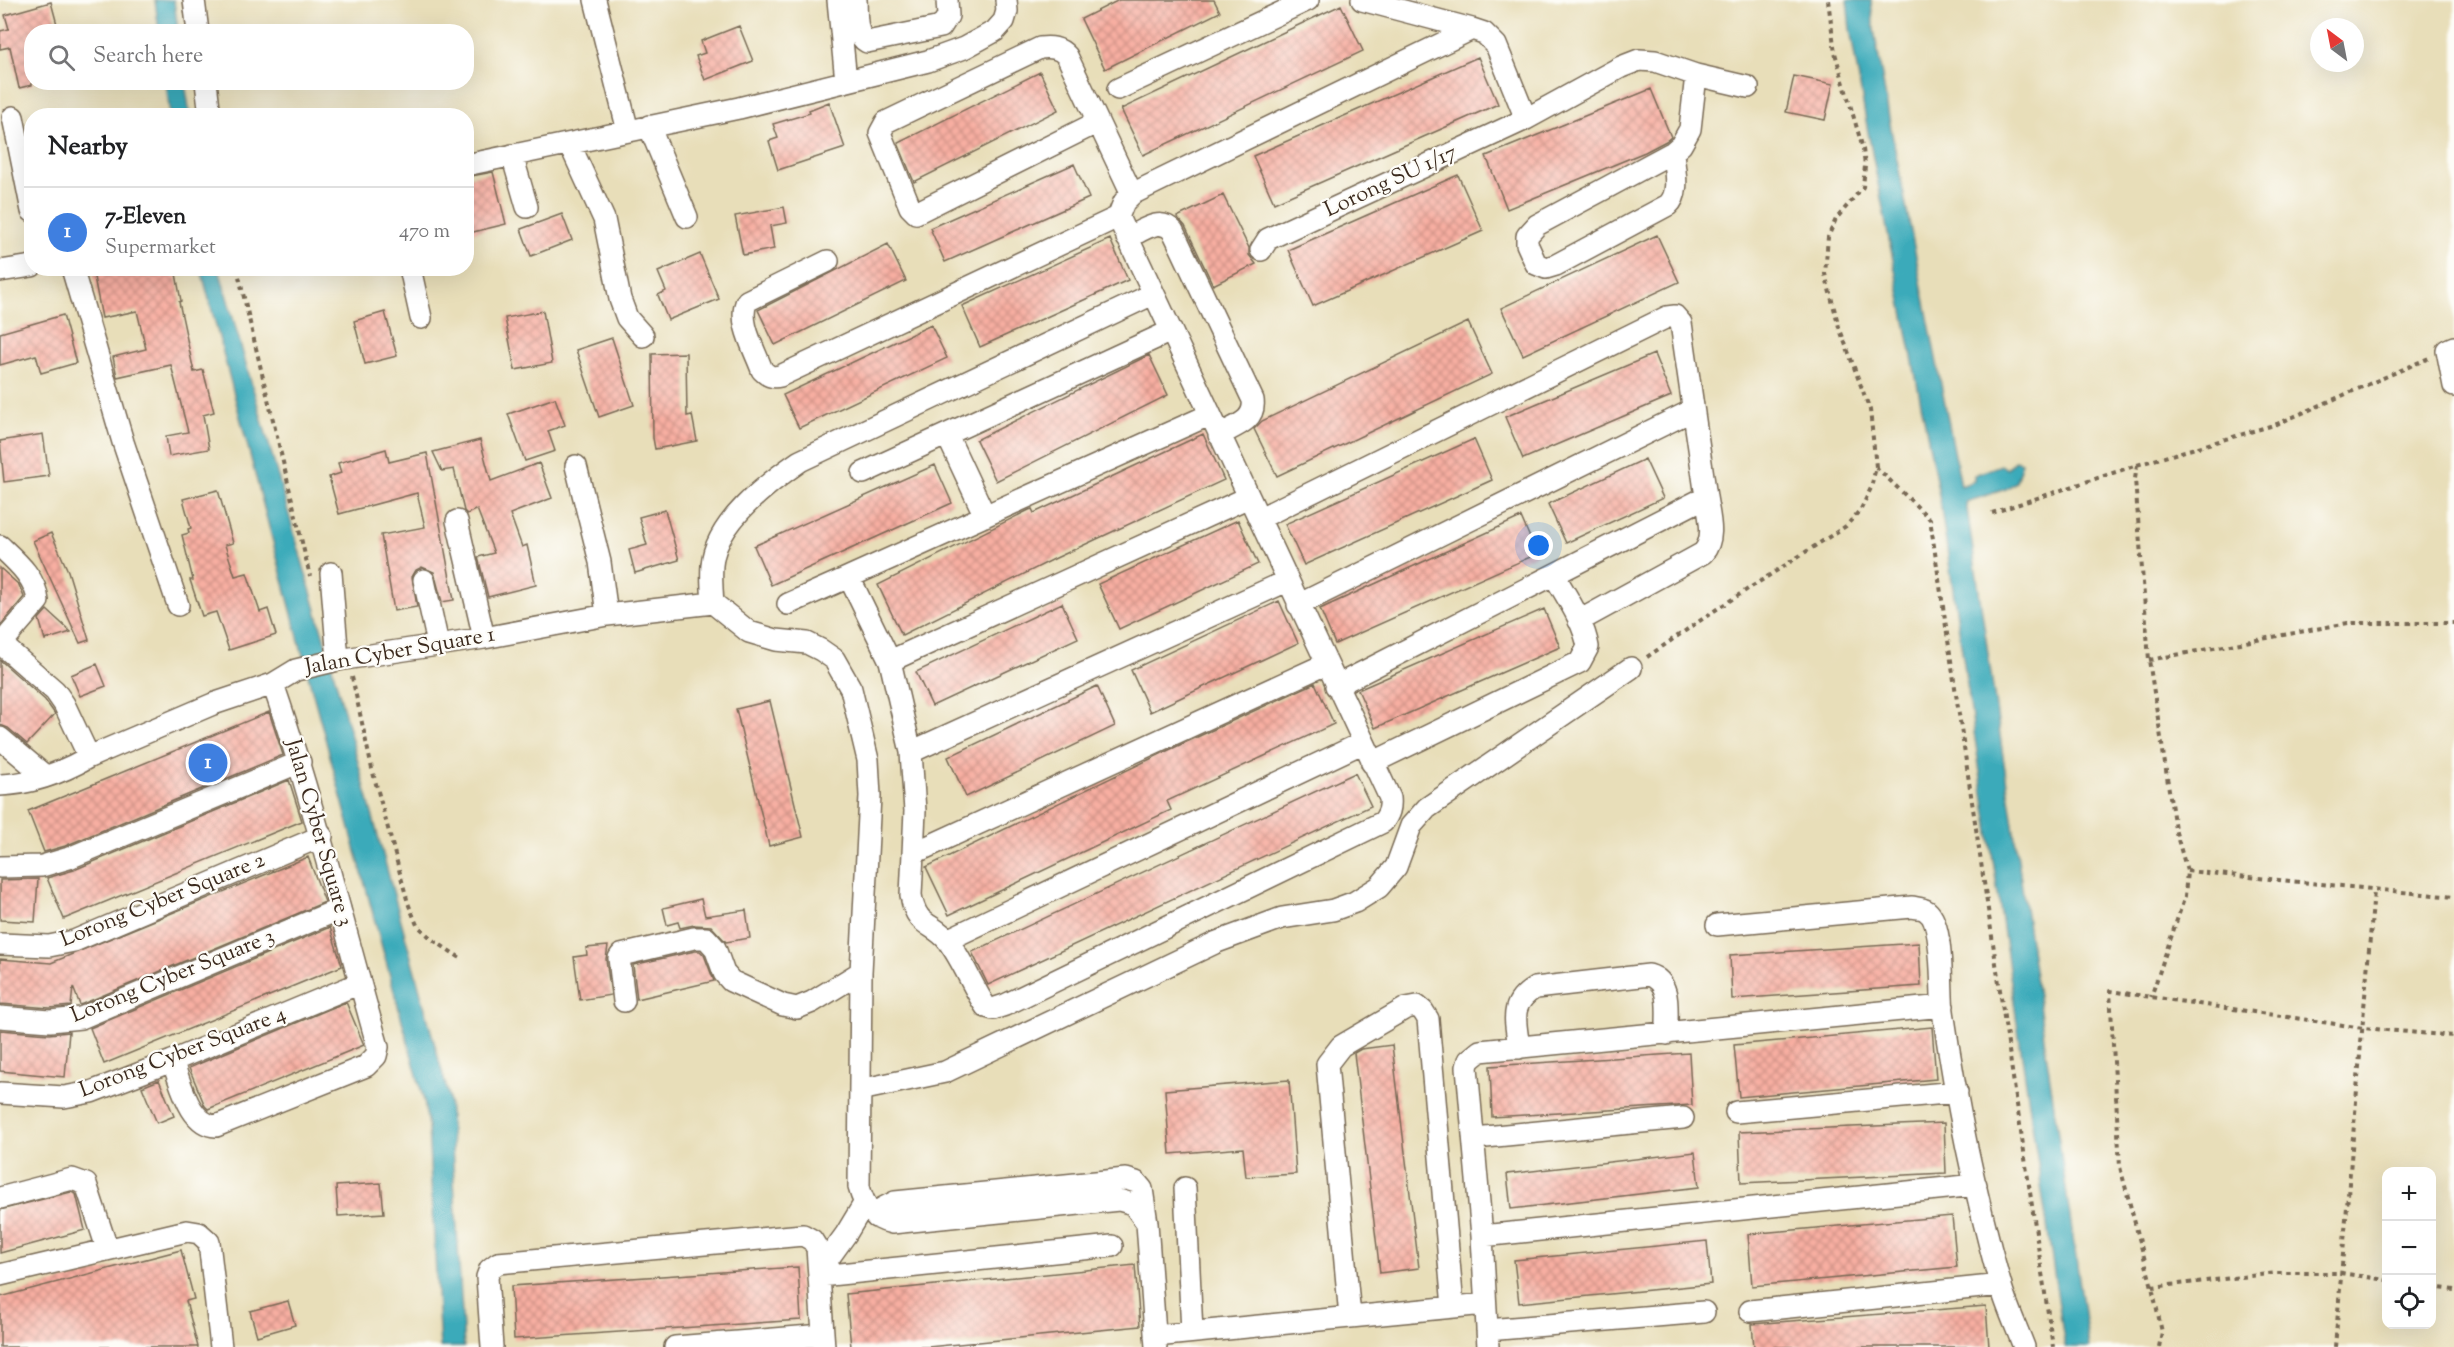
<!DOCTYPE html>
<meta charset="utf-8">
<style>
body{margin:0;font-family:"Sorts Mill Goudy",serif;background:#f6f6f6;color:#202124}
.controls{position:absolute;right:18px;bottom:18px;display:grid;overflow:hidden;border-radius:12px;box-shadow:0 6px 24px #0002}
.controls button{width:54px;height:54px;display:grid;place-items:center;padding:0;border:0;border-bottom:2px solid #e0e0e0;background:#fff;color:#202124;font:30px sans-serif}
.compass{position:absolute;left:2310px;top:18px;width:54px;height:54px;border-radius:50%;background:#fff;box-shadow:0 6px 24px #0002;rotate:328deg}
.you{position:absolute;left:1539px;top:546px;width:21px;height:21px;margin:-15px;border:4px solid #fff;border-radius:50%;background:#1a73e8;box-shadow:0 0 0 9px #1a73e833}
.badge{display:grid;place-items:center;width:39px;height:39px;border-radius:50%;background:#0b8043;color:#fff;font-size:20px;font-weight:700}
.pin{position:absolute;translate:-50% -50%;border:3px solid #fff;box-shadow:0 2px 6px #0006}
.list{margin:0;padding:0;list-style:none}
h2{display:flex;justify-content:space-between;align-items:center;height:78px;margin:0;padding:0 24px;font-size:26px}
h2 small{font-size:20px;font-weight:400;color:#757577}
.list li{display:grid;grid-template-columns:39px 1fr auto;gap:18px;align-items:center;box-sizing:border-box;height:90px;padding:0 24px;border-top:2px solid #e0e0e0}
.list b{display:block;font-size:22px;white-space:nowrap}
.list p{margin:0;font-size:20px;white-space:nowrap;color:#757577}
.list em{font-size:20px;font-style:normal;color:#757577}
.icon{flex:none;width:33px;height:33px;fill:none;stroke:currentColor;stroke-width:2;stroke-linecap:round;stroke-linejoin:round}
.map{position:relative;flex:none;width:2454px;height:1347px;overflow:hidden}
.search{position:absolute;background:#fff;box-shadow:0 6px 24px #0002;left:24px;top:24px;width:450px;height:66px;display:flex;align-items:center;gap:15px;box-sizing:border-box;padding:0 21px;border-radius:24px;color:#757577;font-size:22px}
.panel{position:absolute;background:#fff;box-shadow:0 6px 24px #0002;left:24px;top:108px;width:450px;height:168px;border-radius:24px}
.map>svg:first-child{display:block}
.water{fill:#3baaba;stroke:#3b6a6c;stroke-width:1.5}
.building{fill:url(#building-cross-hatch)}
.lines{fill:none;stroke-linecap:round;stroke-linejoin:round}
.minor-casing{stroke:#786954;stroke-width:24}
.path{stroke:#786954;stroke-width:4;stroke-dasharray:4.5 4.5;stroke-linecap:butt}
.minor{stroke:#fff;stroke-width:21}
.labels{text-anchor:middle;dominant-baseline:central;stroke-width:4.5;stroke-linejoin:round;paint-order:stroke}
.street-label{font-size:22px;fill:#3b2a1e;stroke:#fdfcf7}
</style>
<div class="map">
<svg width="2454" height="1347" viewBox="0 0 2454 1347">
<defs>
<pattern id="building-cross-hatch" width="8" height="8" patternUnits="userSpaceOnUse" patternTransform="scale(1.5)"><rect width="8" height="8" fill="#f8afa2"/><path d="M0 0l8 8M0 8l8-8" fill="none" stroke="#ca8f83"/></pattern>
</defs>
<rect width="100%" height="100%" fill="#fdfcf7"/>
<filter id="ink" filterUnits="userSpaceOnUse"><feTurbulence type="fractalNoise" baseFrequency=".0167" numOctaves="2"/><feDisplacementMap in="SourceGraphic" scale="12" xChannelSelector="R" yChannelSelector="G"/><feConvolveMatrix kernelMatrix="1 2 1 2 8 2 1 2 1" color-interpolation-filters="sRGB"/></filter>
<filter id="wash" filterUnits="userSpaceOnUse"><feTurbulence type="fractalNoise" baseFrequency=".008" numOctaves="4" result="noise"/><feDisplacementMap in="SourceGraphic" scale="24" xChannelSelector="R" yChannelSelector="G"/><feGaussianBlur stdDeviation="1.35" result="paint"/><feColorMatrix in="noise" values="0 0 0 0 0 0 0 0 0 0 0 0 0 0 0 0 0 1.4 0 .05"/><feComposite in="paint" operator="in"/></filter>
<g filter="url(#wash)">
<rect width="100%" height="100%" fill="#e8deb9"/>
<path class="water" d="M155 0H174L178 31H159Z
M1847 0H1871L1873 24 1891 129 1961 486 1974 481V475L2001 465 2007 469 2015 460 2022 462 2016 482 2006 489 1966 502 2089 1347H2065L1939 495 1868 132 1850 29Z
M166 83H185L190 115H170Z
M201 269H219L328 652 449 1097 464 1347H440L428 1128 424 1101 312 690Z"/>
<g id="blocks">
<path class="building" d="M1119 0H1214L1220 12 1105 69 1081 19Z
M51 2 59 32H32V85L19 88 10 47 0 49V31L9 29 5 15Z
M1341 5 1363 51 1143 155 1121 109Z
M739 26 753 61 705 80 696 56 705 53 701 41Z
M1478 57 1498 104 1274 203 1253 156Z
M1040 72 1058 110 914 182 898 143Z
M1794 76 1833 84 1825 120 1786 112Z
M1651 89 1671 137 1666 141 1645 152 1507 209 1486 156Z
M829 102 845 148 778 170 769 141 778 138 773 124 810 113 809 110Z
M1074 164 1089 198 945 262 930 228Z
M493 172 506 224 469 233 466 222V177Z
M1458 175 1483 231 1313 306 1288 250Z
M1223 195 1249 248V255L1256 264 1213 285 1185 226 1177 217Z
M784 207 787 223 770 226 774 249 743 255 735 216Z
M562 214 572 240 531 256 521 229Z
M1657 235 1679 282 1523 355 1501 308Z
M1110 239 1128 280 980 347 962 306Z
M888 244 906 281 775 345 758 310Z
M700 254 719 299 668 320 658 295 666 291 658 272Z
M112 268H175L181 301 179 302 194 372 203 370 214 412 203 415 209 449 169 456 166 436 188 432 171 365 117 377 113 357 146 349 137 311 102 318 93 272Z
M543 311 552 363 515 370 505 318Z
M385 312 397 356 365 364 354 321Z
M63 315 76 363 41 373 36 355 0 365V333Z
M1468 322 1492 374 1277 476 1254 429 1262 421Z
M931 325 947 358 799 428 783 395Z
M612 338 634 405 599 417 576 350Z
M686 353 687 416 692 415 697 441 655 449 653 438 652 354Z
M1654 354 1671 396 1523 459 1505 417Z
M1149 355 1168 395 996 481 976 440Z
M555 398 565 425 548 431 555 451 525 461 508 414Z
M43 434 49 476 4 482 0 441Z
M1203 434 1224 480 1056 558 902 635 878 585 1029 510 1032 509 1034 513Z
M1474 439 1492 480 1304 565 1285 524Z
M480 440 491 481 539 463 552 498 510 514 522 547 527 545 536 585 488 597 478 557 494 553 477 509 467 514 464 511 454 469 442 471 433 452Z
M386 449 389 462 427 453 454 600 442 602 434 572 422 567 416 570 412 577 417 607 394 611 381 535 425 527 417 493 339 514 329 477 341 473 338 463Z
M1645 459 1663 498 1566 543 1548 504Z
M935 465 952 503 771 585 754 546Z
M218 490 233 543 225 545 235 576 247 573 260 612 268 609 276 635 229 650 216 612 202 616 190 580H193L182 535 189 533 188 529 191 528 183 499Z
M665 510 679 560 635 573 629 550 647 545 639 517Z
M1521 517 1537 554 1335 644 1320 609Z
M1238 520 1258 564 1119 629 1098 584Z
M51 533 68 571 89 640 80 643 33 541Z
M0 568 19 585 24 597 0 626Z
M1279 601 1298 643 1150 712 1131 670Z
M1062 603 1078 638 932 706 916 672Z
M1544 609 1560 647 1375 728 1358 690Z
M47 610 71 632 45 640 39 619Z
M0 660 45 700 55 714 27 744 8 728 0 725Z
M97 664 106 686 80 696 71 675Z
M1315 683 1334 724 1167 801 1171 810 949 915 926 867 1169 750Z
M1097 686 1115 726 966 797 948 757Z
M770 701 803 837 769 846 736 709Z
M269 712 283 755 65 846 44 852 28 811Z
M1355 773 1371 806 988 985 972 952Z
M289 780 302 821 64 919 47 878 74 870Z
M308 857 325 902 80 1005 73 987 71 1006 50 1008 0 1004V959L51 963Z
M38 879 35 922 0 920V880Z
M701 899 705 916 746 910 750 938 726 942 711 926 694 925 680 928 678 922 667 925 663 908Z
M330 927 342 966 104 1064 90 1028Z
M1919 943 1921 986 1732 999 1730 955Z
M608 946 606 959 611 995 580 1000 574 957 587 955 586 948Z
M695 951H700L704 955 714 981 637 999 633 965Z
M346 1002 364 1045 208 1109 205 1106 189 1068Z
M1932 1027 1936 1079 1739 1097 1734 1045Z
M0 1030 49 1034 69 1032 65 1077 0 1071Z
M1392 1045 1419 1268 1380 1273 1354 1053 1361 1049Z
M1689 1053 1692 1105 1492 1117 1490 1066Z
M159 1080 174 1116 157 1123 142 1087Z
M1289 1080 1296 1174 1246 1177 1243 1148 1170 1154 1165 1090Z
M1944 1123 1946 1173 1741 1183 1739 1132Z
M1695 1152 1699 1187 1511 1209 1507 1174Z
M381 1183 384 1213 338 1216 336 1186Z
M71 1192 76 1194 85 1230 0 1253V1210Z
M1952 1216 1957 1267 1752 1286 1748 1234Z
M1707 1241 1711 1284 1519 1303 1514 1260Z
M181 1250 194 1299 186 1301 198 1347H0V1297Z
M1135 1265 1140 1326 928 1347H851L846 1294Z
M798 1267 801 1320 514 1339 511 1286Z
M288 1301 295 1325 257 1336 250 1311Z
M1986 1306 1989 1347H1754L1752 1324Z"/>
</g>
</g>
<g filter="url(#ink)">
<use href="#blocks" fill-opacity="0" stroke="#786954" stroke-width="1.5"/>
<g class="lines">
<defs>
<path id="minor" d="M194 0 198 32
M595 0 628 131
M838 0 846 81
M856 0C857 13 854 35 867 42L941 27 948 16 947 0
M1362 0 1472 29
M1696 75 1748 87
M206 82 210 116
M1118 89 1308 0
M13 117 32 211
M1098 122 916 213 910 207 880 133 886 122 1040 48C1051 47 1059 47 1067 56L1132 194
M649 126 687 217
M570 145 604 219 620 299 627 318 643 336
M512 155 527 207
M466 165 739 108 928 61 964 48 995 31 1004 21 1007 11 1006 0
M1127 238C1142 231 1160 216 1173 231L1253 400C1256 421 1235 426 1219 435
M1261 250 1268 239 1526 119 1621 67 1639 60 1655 61 1696 75 1690 129 1681 145 1673 152 1537 225 1527 236V244L1536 264 1546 268 1556 265 1668 205C1681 193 1674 169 1673 152
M828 261 747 301C737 321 755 350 762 370 768 376 772 378 780 376L1118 217
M72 268 123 442 178 605
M410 268 421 318
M0 271 32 266
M2454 347 2447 350 2454 386
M1209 415 849 577 890 661 911 752 915 811 911 895C916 928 933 922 948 941 963 961 972 986 986 1007L993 1009 1005 1005 1383 822C1389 814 1391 808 1390 798L1118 217 1124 202 1132 194 1472 29 1484 33 1496 45 1526 119
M947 435 985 516
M576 466 600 562 607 615
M863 473 1171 331
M1260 518 1667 317 1675 316 1681 323 1706 497 1336 686
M457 521 484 638
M0 546C17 562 36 578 38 601L1 644
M331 573 338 660
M424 580 438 644
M713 603 749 632 776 640 807 643 821 650 834 659 851 689 868 760 870 796 861 972 859 1187C864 1205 872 1219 892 1223L1119 1200 1133 1204 1147 1223
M713 603C712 591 711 578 712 565 715 523 768 483 800 461L1153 294
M788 604 849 577
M1298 605 1693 410
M1579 621 1703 553C1716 538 1709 517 1706 497
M0 643 55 691 64 704 89 757
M890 661 1249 497
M0 738 45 776
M911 752 1287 581
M1372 763 1580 662 1588 647C1584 622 1567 598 1554 575
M0 785C31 784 63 772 89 757L213 704 273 684 296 670 338 660 484 638 607 615 713 603
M914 853 1326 664
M0 867 42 866 69 858 300 762
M1717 925 1912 907C1916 908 1922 908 1925 910 1945 920 1940 990 1943 1011 1956 1102 1975 1194 2000 1283 2006 1305 2016 1326 2024 1347
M947 940 1362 743
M0 944 49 946 74 941 322 836
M624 1001 619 958 621 955 694 938H706L715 948 724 973 731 981 783 1005 797 1008 812 1002 861 972
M0 1017 50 1021 81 1018 340 909
M1519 1048C1516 1021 1508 1004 1535 988L1649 975C1673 982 1666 1013 1667 1034
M172 1061C181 1082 189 1125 216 1126L366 1066 376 1056 378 1047C343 925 314 803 273 684
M860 1090 945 1072 1217 942 1282 918 1333 910 1355 902 1379 887 1396 867 1411 826 1427 808 1631 668
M0 1093 64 1097 91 1092 172 1061 360 983
M1736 1112 1957 1092
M1475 1138 1683 1118
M1185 1188 1192 1332
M0 1198 72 1179 86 1184 107 1248
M876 1217 883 1208 895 1202 1126 1179 1136 1182 1142 1189 1147 1223 1156 1347
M1482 1236 1976 1185
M820 1270 846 1234 864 1204
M0 1275 187 1231 199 1233 209 1242 221 1347
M820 1276 1112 1246
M1750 1311 2001 1285
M1350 1317 1327 1064 1341 1046 1406 1008 1417 1006 1423 1011 1428 1019 1453 1307
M1487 1330 1704 1312
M1155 1336 1485 1304
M492 1347 487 1277 490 1269 498 1263 803 1235 812 1240 817 1248 824 1347
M675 1347 823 1335
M1488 1347 1482 1236 1467 1067 1469 1060 1480 1051 1943 1006"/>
</defs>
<use href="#minor" class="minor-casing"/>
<path class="path" d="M237 268 310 576
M2137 465 2135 479 2149 660 2175 829 2187 871 2185 896 2151 997
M1876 467 1930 519 2053 1347
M1992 513 2137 465 2277 424 2429 358
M1647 657 1717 609 1846 526 1861 509 1871 488 1876 467 1870 410 1839 327 1825 274 1828 237 1836 219 1863 187 1865 166 1863 149 1835 53 1828 0
M2149 660 2348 623H2454
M352 677 372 769 408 903 417 925 433 940 462 959
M2187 871 2454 897
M2152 1287 2277 1273H2341L2386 1280
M2432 1287 2454 1290
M2159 1347 2162 1332 2152 1287 2120 1167 2110 991 2363 1028 2454 1036
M2335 1347 2374 891"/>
<use href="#minor" class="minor"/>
</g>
</g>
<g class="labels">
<g class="street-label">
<text transform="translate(1391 182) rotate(-25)">Lorong SU 1/17</text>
<text transform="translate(400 652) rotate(-10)">Jalan Cyber Square 1</text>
<text transform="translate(318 833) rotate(74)">Jalan Cyber Square 3</text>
<text transform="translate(163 901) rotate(-22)">Lorong Cyber Square 2</text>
<text transform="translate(173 977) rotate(-22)">Lorong Cyber Square 3</text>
<text transform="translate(183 1053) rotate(-21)">Lorong Cyber Square 4</text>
</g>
</g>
</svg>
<div class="controls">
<button>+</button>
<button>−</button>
<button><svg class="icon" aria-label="locate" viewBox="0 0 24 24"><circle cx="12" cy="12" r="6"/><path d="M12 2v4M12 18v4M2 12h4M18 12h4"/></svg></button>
</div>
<svg class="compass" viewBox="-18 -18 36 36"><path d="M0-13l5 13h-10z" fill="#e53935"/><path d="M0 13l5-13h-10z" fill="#757577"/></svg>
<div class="you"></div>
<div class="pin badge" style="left:208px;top:763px;background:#3f7fe0">1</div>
<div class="search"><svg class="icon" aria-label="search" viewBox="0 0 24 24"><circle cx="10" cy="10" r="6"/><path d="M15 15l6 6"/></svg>Search here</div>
<section class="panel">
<h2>Nearby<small></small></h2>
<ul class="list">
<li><span class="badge" style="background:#3f7fe0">1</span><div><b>7-Eleven</b><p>Supermarket</p></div><em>470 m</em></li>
</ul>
</section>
</div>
